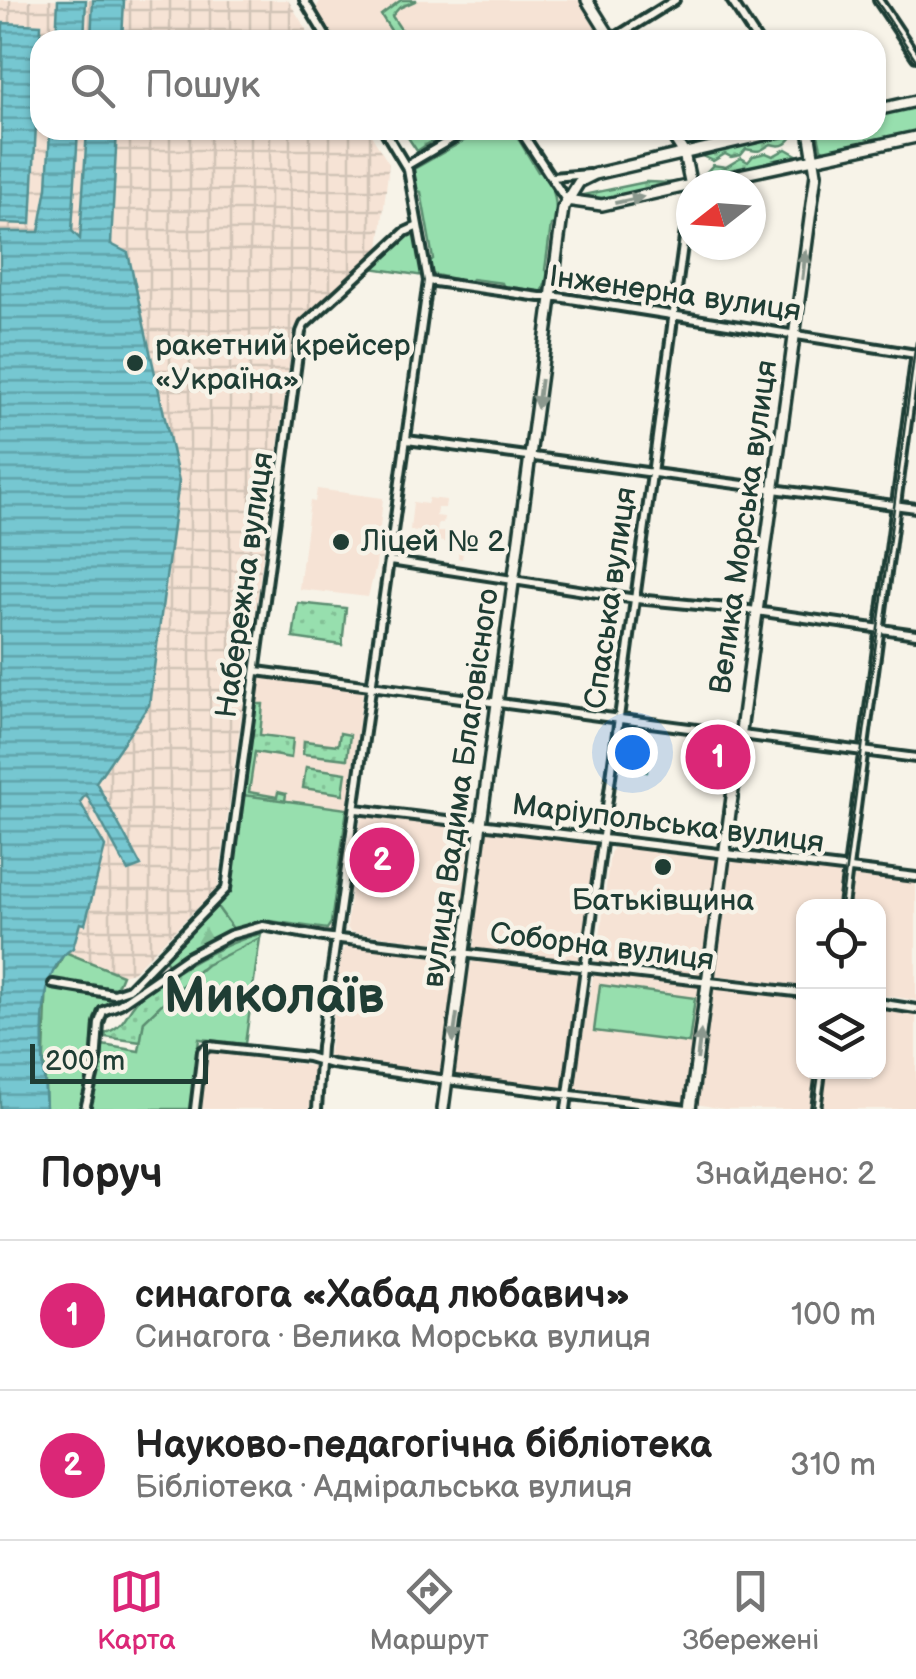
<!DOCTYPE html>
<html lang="uk">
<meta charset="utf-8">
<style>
body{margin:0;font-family:"Balsamiq Sans",sans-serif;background:#f2f2f2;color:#222}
.controls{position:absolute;right:30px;bottom:30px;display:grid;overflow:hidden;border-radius:20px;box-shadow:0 2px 8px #0004}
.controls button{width:90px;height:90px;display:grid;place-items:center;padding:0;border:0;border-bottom:2px solid #e0e0e0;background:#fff;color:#222;font:50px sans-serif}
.compass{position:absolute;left:676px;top:170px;width:90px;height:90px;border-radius:50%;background:#fff;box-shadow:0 2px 8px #0004;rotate:253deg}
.scale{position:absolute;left:30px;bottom:25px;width:178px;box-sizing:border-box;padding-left:10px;border:5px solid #1f3d34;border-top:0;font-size:28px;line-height:35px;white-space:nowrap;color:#1f3d34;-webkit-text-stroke:8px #f7f3e8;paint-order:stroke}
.you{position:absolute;left:632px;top:752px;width:35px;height:35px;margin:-25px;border:8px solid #fff;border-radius:50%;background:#1a73e8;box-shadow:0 0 0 15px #1a73e833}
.badge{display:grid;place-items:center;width:65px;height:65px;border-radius:50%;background:#db2777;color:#fff;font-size:32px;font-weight:700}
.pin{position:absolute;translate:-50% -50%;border:5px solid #fff;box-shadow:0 2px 10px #0006}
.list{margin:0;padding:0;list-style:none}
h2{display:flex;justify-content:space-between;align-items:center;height:130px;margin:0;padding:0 40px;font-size:42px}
h2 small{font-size:32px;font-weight:400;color:#767676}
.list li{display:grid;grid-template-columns:65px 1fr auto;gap:30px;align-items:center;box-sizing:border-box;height:150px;padding:0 40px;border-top:2px solid #e0e0e0}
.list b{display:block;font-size:38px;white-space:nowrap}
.list p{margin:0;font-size:32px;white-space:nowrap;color:#767676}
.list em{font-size:32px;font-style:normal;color:#767676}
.icon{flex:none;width:55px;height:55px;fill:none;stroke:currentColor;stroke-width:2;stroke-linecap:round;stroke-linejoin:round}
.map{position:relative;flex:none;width:916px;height:1109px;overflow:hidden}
.search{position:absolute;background:#fff;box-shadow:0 2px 8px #0004;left:30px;right:30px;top:30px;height:110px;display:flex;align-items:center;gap:25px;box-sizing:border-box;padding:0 35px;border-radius:30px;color:#767676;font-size:38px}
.sheet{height:430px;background:#fff}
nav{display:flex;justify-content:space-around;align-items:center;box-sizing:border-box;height:140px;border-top:2px solid #e0e0e0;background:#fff;font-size:28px;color:#767676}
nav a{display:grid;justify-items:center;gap:5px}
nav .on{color:#db2777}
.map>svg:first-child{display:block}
.built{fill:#f6e3d5}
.industrial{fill:url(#industrial-grid)}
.grass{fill:url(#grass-dots);stroke:#5b8e71;stroke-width:2.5}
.forest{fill:url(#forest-firs);stroke:#5b8e71;stroke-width:2.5}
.park{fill:#97dfae;stroke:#5b8e71;stroke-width:2.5}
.water{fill:url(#water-rules);stroke:#539092;stroke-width:2.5}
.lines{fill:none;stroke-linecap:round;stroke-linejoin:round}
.minor-casing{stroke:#1f3d34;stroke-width:14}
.major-casing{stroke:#1f3d34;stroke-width:16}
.minor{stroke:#f7f3e8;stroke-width:6}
.major{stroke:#f7f3e8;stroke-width:9}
.tram{stroke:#1f3d34;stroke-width:2.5}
.oneway{fill:#8b988e}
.poi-dot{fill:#1f3d34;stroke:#f7f3e8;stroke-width:4}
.labels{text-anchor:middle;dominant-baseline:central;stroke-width:9;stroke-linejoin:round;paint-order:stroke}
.street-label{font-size:30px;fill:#1f3d34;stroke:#f7f3e8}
.poi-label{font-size:30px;fill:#1f3d34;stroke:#f7f3e8;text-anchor:start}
.town-label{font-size:50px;font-weight:bold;fill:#1f3d34;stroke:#f7f3e8}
</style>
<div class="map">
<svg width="916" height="1109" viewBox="0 0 916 1109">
<defs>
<pattern id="industrial-grid" width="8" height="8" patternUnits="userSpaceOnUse" patternTransform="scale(2.5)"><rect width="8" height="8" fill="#f6e3d5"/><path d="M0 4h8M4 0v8" fill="none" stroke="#d2c4b7"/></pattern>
<pattern id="grass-dots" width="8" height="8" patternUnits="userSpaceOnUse" patternTransform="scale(2.5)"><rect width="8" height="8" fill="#97dfae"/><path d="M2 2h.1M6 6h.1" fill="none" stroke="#82c096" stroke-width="1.8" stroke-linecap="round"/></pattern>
<pattern id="forest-firs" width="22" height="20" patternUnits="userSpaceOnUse" patternTransform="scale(2.5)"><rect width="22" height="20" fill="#97dfae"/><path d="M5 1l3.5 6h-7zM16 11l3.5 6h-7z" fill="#82c096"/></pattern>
<pattern id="water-rules" width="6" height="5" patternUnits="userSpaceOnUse" patternTransform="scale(2.5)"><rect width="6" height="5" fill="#76c7d1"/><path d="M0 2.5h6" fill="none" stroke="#60a3aa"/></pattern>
</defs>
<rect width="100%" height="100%" fill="#f7f3e8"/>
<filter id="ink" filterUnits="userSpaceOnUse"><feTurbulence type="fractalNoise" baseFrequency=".01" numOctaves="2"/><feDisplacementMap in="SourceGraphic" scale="20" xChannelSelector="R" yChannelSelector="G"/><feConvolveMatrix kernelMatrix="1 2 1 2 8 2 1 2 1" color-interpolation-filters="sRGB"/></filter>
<g filter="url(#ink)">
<path class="built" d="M321 0H582L606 37 604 40H332L314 11Z
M317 489 383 498 376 566 368 597 299 589 310 501 315 502Z
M429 498 446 500 445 508H437L436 516 444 517 443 523H438L437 532H466L462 559 458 558 459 544 421 539 422 532 410 530 413 502 427 504Z
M266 675 359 686 363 691 347 809 243 795 259 681Z
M366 814 469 826 475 830 461 946 350 932 347 927 348 914 356 846 362 817Z
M490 831 595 846 597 851 581 961 473 950 485 836Z
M616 845 716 858 718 867 701 975 597 963 610 853Z
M739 859 834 870 840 876 838 906H804L803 986 713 975 728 865Z
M862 874 916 880V1000L879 995 878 906H848L852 879Z
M355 944 459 957 441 1072 328 1058 341 955 345 947Z
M475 961 579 974 563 1091 455 1076 468 965Z
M597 974 701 987 686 1104 576 1091 574 1087 593 976Z
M711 989 803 1000 804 1072H816L811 1109H724L696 1104Z
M879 1009 916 1013V1109H820L825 1072H878Z
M209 1051 313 1066 311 1109H199L205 1056Z"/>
<path class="industrial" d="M0 0H288L313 40H40V130H368L389 164 379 249 294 328 218 887 133 972 122 975 65 952 73 947 80 922V802L87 793 128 871 140 865 95 782 149 705 81 242 72 231 74 191 39 233 0 232Z"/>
<path class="grass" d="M401 0H417L399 8 392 16 408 40H397L381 15Z
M403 130H430L429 133 444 130 429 141 449 130 417 151Z
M796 132C787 144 784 148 771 144 758 152 761 152 746 149L741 155 731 157 725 154 713 161 698 154Z
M786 149 800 157 702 177 713 165 726 167 741 158 748 162 753 156 766 153 773 156Z
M646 182 674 183 596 200 583 199V195Z
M298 603 346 608 342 645 293 638Z
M256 704H263L260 735 293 739 291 758 255 752 249 792 277 797 278 792 286 794 285 801 253 895 216 905 229 893Z
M340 733 350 735 347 759 303 754 304 741 338 745Z
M628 733 652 736 647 772 624 769Z
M306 767 346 773 343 794 303 788Z
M261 933 260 938 199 970 144 1021 141 1042 105 1037 106 1033C128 1025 126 1008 143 995 180 968 217 946 261 933Z"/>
<path class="forest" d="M216 905 234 930 168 964 164 958Z"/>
<path class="park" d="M916 105V133L827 152 821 148 817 130H876V114Z
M483 130H513L538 172 544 171C554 189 558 202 555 223L551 225 545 270 549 273 542 293 504 288 502 283 472 279 469 282 431 274 429 262 433 259 421 192 416 190 414 169Z
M410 233 416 239 424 276 371 268Z
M243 795 347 809 331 923 327 929 270 921 234 930 216 905 229 893Z
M260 938 245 1044 199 1039 191 1109H46L44 1056 47 978 57 967 65 952 122 975C110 1006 98 1007 96 1044L139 1051 144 1021 169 997 206 965Z
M600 985 695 998 689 1043 594 1031Z"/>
<path class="water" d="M58 0H86L84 40H56Z
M93 0H124L122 40H91Z
M3 23 41 25 31 224 0 223Z
M50 130H78L72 231 80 239 87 130H117L111 244 128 253 179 481 149 705 96 782 141 866 128 871 86 794 80 802 105 847 85 924 80 923 73 948C31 972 44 1065 46 1109H0V232H39L47 188Z"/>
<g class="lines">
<defs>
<path id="minor" d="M304 0 328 40
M731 0 757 40
M878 0 916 57
M611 40 675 0
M520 130 566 200
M406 166 467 130
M552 177 589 174
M428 281 540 297H558L916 354
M407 440 916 508
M390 561 636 599 749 610 916 634
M257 671 916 758
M356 809 916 877
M843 906 916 353
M53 984 114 994 129 989 226 889 301 332 304 325 405 232 418 226
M878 1003 916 1009
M85 1109 96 1064 99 1023 103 1011 120 1004 188 957 230 935 263 926 323 937 804 993
M195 1109 202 1051 209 1046 308 1057 332 1064 447 1080 687 1109
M317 1109 321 1047 428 281 408 170 384 130
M566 1109 691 186
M816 1109 821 1072"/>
<path id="major" d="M587 0 612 40
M876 110 916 101
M669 130 684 153 691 186
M693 185 916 137
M566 200 602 205 691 185
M443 1109 563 208 579 182 595 174 785 130
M690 1109 816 174 809 130"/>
</defs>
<use href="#minor" class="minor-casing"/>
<use href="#major" class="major-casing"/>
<use href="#minor" class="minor"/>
<use href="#major" class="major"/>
<path class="tram" d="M876 0 916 60
M841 906 916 342
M814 1109 819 1072"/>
</g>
<defs><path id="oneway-solid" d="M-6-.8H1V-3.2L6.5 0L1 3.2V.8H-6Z" transform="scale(2.5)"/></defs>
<g class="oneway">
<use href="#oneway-solid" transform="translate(629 200) rotate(-12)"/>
<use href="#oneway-solid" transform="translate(804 265) rotate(-83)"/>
<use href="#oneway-solid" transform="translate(539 394) rotate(97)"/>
<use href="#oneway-solid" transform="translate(455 1028) rotate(98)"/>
<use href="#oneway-solid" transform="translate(699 1045) rotate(-83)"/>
</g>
</g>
<g class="poi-dot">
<circle cx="135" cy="363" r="10"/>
<circle cx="341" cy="542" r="10"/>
<circle cx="663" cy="867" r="10"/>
</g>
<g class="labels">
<g class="street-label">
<text transform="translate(675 294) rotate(8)">Інженерна вулиця</text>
<text transform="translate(744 527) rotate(-82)">Велика Морська вулиця</text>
<text transform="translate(245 585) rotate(-82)">Набережна вулиця</text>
<text transform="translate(611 598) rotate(-82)">Спаська вулиця</text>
<text transform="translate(461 788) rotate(-82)">вулиця Вадима Благовісного</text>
<text transform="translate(668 824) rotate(7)">Маріупольська вулиця</text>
<text transform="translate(602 947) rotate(7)">Соборна вулиця</text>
</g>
<g class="poi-label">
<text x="155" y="346">ракетний крейсер<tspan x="155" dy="34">«Україна»</tspan></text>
<text x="361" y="542">Ліцей № 2</text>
<text x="663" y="901" text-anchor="middle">Батьківщина</text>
</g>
<g class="town-label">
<text x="274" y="997">Миколаїв</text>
</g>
</g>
</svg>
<div class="controls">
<button><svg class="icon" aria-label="locate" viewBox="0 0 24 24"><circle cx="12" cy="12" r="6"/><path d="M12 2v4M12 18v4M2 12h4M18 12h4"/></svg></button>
<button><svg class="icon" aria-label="layers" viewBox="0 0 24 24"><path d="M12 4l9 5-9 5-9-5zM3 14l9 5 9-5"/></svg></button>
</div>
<svg class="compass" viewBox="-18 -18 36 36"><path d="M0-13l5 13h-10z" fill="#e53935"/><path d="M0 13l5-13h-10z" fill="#767676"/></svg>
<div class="scale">200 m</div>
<div class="you"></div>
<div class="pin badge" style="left:718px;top:757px">1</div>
<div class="pin badge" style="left:382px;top:860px">2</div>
<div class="search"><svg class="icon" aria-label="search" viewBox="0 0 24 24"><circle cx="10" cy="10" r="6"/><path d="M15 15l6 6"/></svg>Пошук</div>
</div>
<section class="sheet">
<h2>Поруч<small>Знайдено: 2</small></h2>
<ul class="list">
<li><span class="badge">1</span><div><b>синагога «Хабад любавич»</b><p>Синагога · Велика Морська вулиця</p></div><em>100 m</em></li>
<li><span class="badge">2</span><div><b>Науково-педагогічна бібліотека</b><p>Бібліотека · Адміральська вулиця</p></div><em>310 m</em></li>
</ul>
</section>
<nav>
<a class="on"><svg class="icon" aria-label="map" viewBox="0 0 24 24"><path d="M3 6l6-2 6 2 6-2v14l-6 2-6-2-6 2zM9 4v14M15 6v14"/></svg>Карта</a>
<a><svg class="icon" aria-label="directions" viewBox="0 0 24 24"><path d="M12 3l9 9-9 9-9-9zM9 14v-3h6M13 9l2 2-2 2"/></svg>Маршрут</a>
<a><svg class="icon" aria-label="saved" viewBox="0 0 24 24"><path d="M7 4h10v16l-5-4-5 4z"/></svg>Збережені</a>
</nav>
